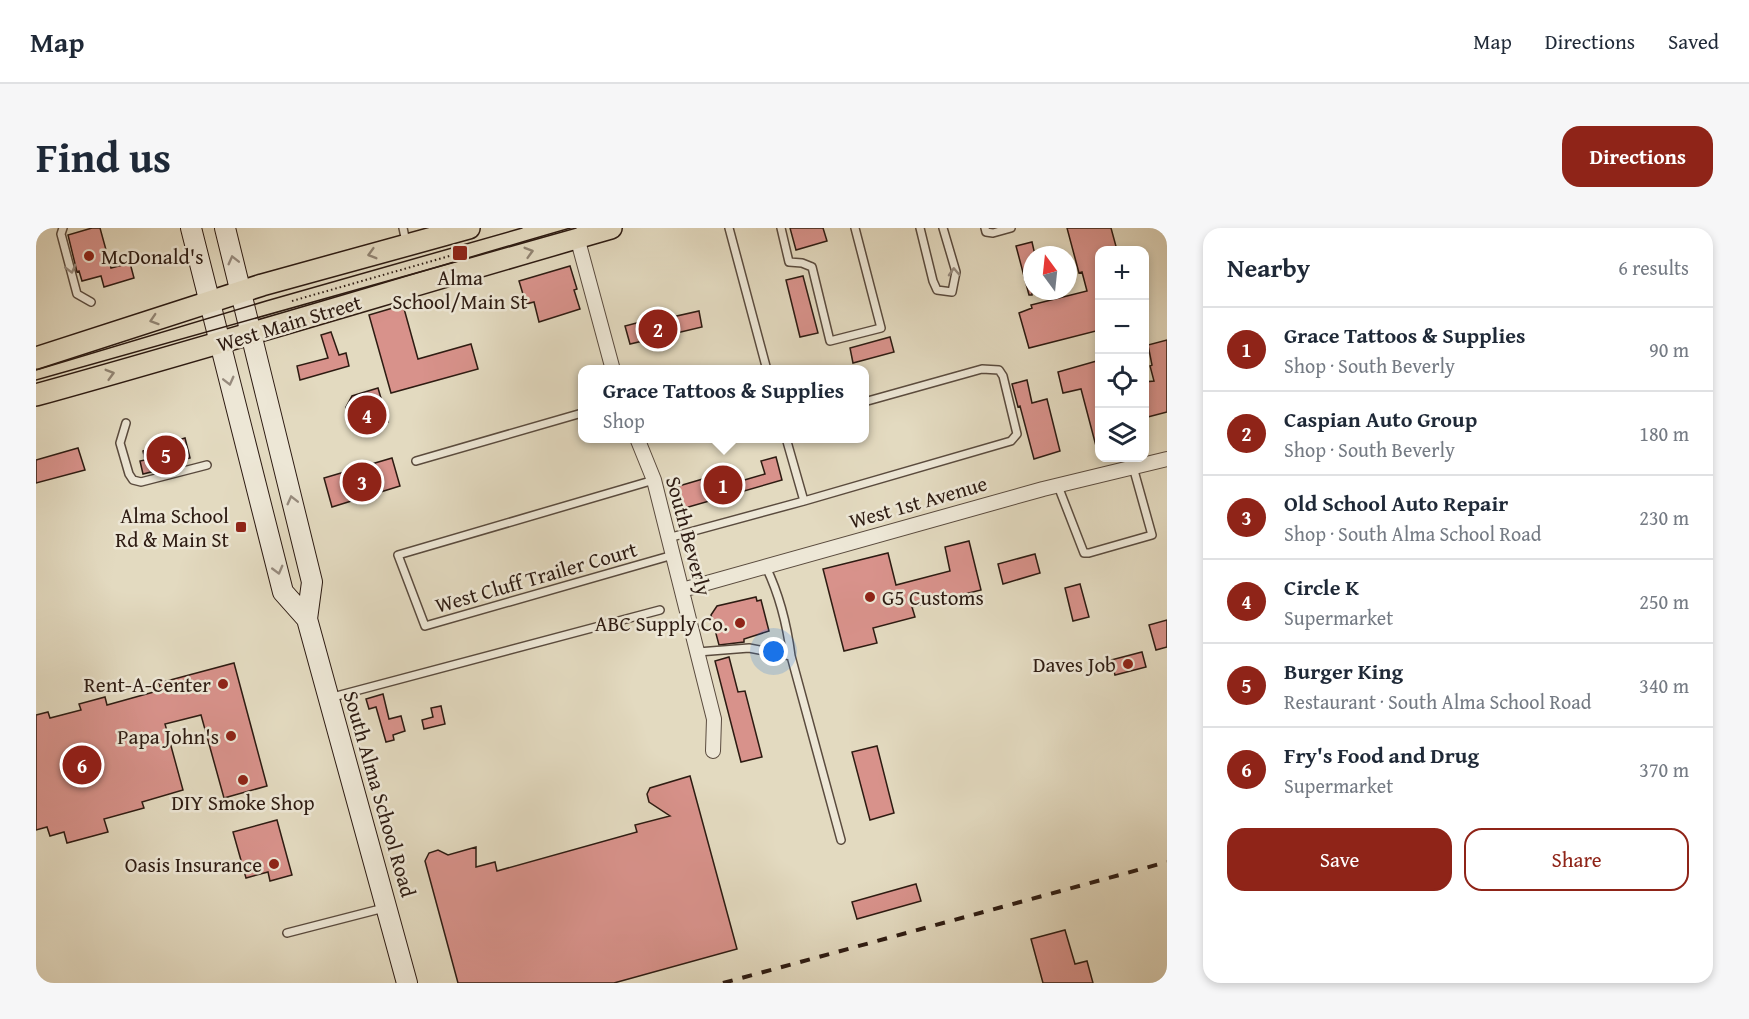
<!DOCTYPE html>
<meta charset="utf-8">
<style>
body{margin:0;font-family:"Gentium Book Plus",serif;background:#f6f6f7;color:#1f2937}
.controls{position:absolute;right:18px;top:18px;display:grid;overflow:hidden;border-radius:12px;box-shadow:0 3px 9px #0003}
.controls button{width:54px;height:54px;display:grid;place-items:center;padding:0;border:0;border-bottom:2px solid #e0e1e3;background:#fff;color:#1f2937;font:30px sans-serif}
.compass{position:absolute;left:987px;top:18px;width:54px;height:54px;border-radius:50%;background:#fff;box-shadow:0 3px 9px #0003;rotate:345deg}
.you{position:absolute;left:738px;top:424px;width:21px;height:21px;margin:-15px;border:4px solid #fff;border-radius:50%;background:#1a73e8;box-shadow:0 0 0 9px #1a73e833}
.badge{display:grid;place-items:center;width:39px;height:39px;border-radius:50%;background:#8f2418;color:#fff;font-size:20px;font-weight:700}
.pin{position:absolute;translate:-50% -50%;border:3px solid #fff;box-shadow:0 2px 6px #0006}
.popup{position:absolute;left:542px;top:137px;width:291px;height:78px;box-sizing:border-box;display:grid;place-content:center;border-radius:12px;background:#fff;filter:drop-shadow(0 2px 4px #0005);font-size:20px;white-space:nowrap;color:#747a83}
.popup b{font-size:22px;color:#1f2937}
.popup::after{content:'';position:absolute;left:50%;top:100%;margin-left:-12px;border:12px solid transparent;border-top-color:#fff}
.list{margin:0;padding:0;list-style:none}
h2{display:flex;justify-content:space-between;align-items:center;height:78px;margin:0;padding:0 24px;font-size:26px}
h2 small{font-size:20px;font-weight:400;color:#747a83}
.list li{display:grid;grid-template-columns:39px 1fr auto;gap:18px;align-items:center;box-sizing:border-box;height:84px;padding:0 24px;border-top:2px solid #e0e1e3}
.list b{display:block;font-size:22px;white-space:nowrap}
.list p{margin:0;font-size:20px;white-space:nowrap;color:#747a83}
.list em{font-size:20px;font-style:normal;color:#747a83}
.actions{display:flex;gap:12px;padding:18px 24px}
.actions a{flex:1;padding:14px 0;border:2px solid #8f2418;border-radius:18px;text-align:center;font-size:21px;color:#8f2418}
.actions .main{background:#8f2418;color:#fff}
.icon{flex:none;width:33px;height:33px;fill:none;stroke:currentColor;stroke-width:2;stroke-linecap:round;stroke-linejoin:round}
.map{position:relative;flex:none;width:1131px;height:755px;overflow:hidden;border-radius:18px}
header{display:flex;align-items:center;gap:36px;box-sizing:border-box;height:84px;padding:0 30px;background:#fff;border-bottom:2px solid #e0e1e3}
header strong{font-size:28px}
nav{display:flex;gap:33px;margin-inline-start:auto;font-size:21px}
.intro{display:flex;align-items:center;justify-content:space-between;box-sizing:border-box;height:144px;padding:0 36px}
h1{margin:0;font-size:42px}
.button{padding:15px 27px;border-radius:18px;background:#8f2418;color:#fff;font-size:21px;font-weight:700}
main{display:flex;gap:36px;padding:0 36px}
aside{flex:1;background:#fff;border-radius:18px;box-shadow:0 3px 9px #0003}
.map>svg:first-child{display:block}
.building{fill:#d8928b;stroke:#2d1b12;stroke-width:1.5}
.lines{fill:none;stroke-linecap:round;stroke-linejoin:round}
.service-casing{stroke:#5a4b3e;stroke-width:10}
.minor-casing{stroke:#5a4b3e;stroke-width:16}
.secondary-casing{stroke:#2d1b12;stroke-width:22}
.primary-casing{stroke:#2d1b12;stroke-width:24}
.path{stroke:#2d1b12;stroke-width:2;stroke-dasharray:1.5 3;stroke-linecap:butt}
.service{stroke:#ede7d6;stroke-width:7}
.minor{stroke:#ede7d6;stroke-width:14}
.secondary{stroke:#ede7d6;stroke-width:20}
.primary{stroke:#e3dac0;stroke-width:21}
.tram{stroke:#2d1b12;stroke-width:1.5}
.rail{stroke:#2d1b12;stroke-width:4;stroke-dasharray:10 10;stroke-linecap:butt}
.oneway{stroke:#918472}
.oneway2{stroke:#978b7e}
.poi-dot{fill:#8f2418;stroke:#ede7d6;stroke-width:2}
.labels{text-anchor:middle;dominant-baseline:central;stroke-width:5;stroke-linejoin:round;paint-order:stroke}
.poi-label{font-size:21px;fill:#2d1b12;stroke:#ede7d6;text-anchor:end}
.street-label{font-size:21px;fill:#2d1b12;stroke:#ede7d6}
</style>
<header>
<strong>Map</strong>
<nav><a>Map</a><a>Directions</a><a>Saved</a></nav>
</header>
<div class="intro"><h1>Find us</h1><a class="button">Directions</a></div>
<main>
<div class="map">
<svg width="1131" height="755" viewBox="0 0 1131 755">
<rect width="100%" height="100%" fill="#e3dac0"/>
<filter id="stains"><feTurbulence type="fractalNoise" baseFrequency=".00333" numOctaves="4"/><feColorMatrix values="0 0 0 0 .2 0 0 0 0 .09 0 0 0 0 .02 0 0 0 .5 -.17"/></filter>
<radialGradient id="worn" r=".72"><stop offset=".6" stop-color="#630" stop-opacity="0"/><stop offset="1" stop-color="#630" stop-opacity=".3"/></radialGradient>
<path class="building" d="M56 0H64L75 40 94 35 98 50 68 59 65 48 46 53 43 43 41 44 32 7Z
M754 0H787L791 13 760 22Z
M1031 0H1075L1081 22H1064V102L993 120 983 85 996 80 995 77 1051 63 1046 44 1043 45Z
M996 14 999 27H996V67H993L980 18Z
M534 38 541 61 538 62 544 81 503 94 498 74 490 76 483 53Z
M767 48 782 105 764 109 750 52Z
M367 77 382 131 435 116 442 141 355 165 333 87Z
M663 83 666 99 594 116 589 98 635 86 636 89Z
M295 104 303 127 310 125 313 138 264 152 261 138 292 130 285 107Z
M854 109 858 124 817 135 814 120Z
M1131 112V184L1108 190V154L1118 153 1114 138 1116 137 1112 117Z
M1064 132V217L1060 218 1045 161 1027 165 1022 144Z
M991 152 996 175 1011 171 1024 223 998 231 984 178 982 179 976 156Z
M342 160 352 194 318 204 310 179 316 168Z
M149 210 154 230 142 233 143 237 107 246 104 233 109 232 107 223Z
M42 220 49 242 0 255V232Z
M740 229 746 252 642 282 636 260 694 243 698 255 729 246 725 233Z
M356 230 364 258 296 279 288 250Z
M933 313 945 362 876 379 879 389 837 400 841 415 808 423 787 341 852 325 860 357 914 343 909 319Z
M999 326 1004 345 967 356 962 336Z
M1044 356 1053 389 1037 393 1029 360Z
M720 369 721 373 725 372 733 403 708 411V414L683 417 675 387 681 378Z
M1131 392V419L1120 422 1113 397Z
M1106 424 1110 439 1079 447 1075 432Z
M693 429 702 464 709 463 726 529 705 534 679 433Z
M198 435 231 558 188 570 165 487 129 496 147 562 106 574 108 580 68 591 72 604 31 615 28 604 14 608 11 599 0 602V487L12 484 14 490 45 482 43 476 69 469 71 477 125 462 123 455Z
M347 466 353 491 365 488 369 503 357 507 358 512 350 514 340 479 333 481 330 471Z
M405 478 409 496 388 501 386 492 397 489 395 480Z
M841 518 858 585 834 592 816 524Z
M654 548 701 721 578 755H422L389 633 393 625 402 622 412 627 440 619V639L459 634 461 643 601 604 599 597 634 588 613 574 611 566 614 560Z
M241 592 256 647 234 653 232 644 210 650 197 604Z
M880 656 885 673 821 691 816 674Z
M1029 702 1039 736 1051 733 1057 755H1007L995 711Z"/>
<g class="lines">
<defs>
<path id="service" d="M27 0 25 6 41 66 55 74
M367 0 370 14
M693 0 731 142
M745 0 753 34 766 35 776 39 794 113 845 100 819 0
M884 0 897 53 901 62 916 64 920 44 907 0
M949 0 950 4 957 5 975 0
M90 195 84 215 93 246 97 252 105 254 171 237
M750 210 768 273
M380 233 546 185
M618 252 362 327 389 398 637 327
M1022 258 1048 325H1053L1116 307 1097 239
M632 310 768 273 975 213 981 206 967 148 963 142 946 141 828 174
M730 339C744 368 751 397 755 428
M662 424 713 420 755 428 805 612
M293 470 624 382
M251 705 348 680"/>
<path id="minor" d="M541 9 577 142
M601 210 618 252 678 491 677 523
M646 362 1007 261 1131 231"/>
<path id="secondary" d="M155 0 247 364 271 391
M189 0 276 354 271 391 371 755"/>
<path id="primary" d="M0 130 226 57 433 0
M0 167C192 114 383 55 575 0"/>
</defs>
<use href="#service" class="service-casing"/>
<use href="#minor" class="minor-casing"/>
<use href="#secondary" class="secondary-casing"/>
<use href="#primary" class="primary-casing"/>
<path class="path" d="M256 73 417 27"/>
<use href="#service" class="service"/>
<use href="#minor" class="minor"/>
<use href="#secondary" class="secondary"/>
<use href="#primary" class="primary"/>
<path class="tram" d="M0 142 230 73 486 0
M0 152 540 0"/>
<path class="rail" d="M687 755 1131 634"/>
</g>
<defs><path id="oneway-chevron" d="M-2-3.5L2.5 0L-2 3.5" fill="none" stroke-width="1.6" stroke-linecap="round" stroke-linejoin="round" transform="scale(1.5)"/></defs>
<g class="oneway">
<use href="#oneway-chevron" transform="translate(493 24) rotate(-16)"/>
<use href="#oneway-chevron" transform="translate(336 26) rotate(164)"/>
<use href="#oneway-chevron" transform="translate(118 92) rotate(162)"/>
<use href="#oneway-chevron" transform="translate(74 146) rotate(-16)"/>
</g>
<g class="oneway2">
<use href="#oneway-chevron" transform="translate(197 32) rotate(-104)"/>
<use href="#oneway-chevron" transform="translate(35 41) rotate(75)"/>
<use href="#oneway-chevron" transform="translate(918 44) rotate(-93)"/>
<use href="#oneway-chevron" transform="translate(193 153) rotate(76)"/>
<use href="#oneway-chevron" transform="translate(256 272) rotate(-104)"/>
<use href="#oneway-chevron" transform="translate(242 342) rotate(75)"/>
</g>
<g class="poi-dot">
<rect x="416" y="17" width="16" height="16" rx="3"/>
<circle cx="53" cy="28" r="6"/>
<rect x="199" y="293" width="12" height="12" rx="3"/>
<circle cx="834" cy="369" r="6"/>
<circle cx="704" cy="395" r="6"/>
<circle cx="1092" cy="436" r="6"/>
<circle cx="187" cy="456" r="6"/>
<circle cx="195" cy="508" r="6"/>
<circle cx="207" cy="552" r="6"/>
<circle cx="238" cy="636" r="6"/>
</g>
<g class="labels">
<g class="poi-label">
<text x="65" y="28" text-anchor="start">McDonald's</text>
<text x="424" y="49" text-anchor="middle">Alma<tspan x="424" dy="24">School/Main St</tspan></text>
<text x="193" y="287">Alma School<tspan x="193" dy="24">Rd &amp; Main St</tspan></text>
<text x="846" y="369" text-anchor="start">G5 Customs</text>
<text x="692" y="395">ABC Supply Co.</text>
<text x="1080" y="436">Daves Job</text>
<text x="175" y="456">Rent-A-Center</text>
<text x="183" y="508">Papa John's</text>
<text x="207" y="574" text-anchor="middle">DIY Smoke Shop</text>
<text x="226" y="636">Oasis Insurance</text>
</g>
<g class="street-label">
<text transform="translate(253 95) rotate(-17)">West Main Street</text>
<text transform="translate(882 274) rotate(-16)">West 1st Avenue</text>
<text transform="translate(653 308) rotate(75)">South Beverly</text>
<text transform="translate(500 349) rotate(-16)">West Cluff Trailer Court</text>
<text transform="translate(344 566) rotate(74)">South Alma School Road</text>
</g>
</g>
<rect width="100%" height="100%" filter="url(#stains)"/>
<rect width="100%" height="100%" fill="url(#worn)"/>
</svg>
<div class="controls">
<button>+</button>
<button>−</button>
<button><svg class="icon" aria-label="locate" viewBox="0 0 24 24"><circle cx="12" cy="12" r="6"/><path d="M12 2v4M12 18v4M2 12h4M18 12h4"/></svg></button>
<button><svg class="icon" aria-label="layers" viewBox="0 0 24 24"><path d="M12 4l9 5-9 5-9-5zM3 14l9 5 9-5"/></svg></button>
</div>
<svg class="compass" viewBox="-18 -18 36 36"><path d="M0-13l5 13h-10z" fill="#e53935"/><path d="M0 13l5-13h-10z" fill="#747a83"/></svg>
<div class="you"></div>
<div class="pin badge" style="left:687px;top:257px">1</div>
<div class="popup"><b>Grace Tattoos &amp; Supplies</b>Shop</div>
<div class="pin badge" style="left:622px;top:101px">2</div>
<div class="pin badge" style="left:326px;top:254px">3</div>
<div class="pin badge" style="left:331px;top:187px">4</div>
<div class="pin badge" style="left:130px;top:227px">5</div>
<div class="pin badge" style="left:46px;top:537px">6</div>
</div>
<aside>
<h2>Nearby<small>6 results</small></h2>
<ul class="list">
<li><span class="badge">1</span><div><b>Grace Tattoos &amp; Supplies</b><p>Shop · South Beverly</p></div><em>90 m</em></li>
<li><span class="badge">2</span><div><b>Caspian Auto Group</b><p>Shop · South Beverly</p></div><em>180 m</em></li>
<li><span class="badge">3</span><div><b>Old School Auto Repair</b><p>Shop · South Alma School Road</p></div><em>230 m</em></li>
<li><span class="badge">4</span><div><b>Circle K</b><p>Supermarket</p></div><em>250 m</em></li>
<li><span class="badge">5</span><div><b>Burger King</b><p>Restaurant · South Alma School Road</p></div><em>340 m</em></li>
<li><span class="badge">6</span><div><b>Fry's Food and Drug</b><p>Supermarket</p></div><em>370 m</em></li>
</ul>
<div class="actions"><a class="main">Save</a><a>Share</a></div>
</aside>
</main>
